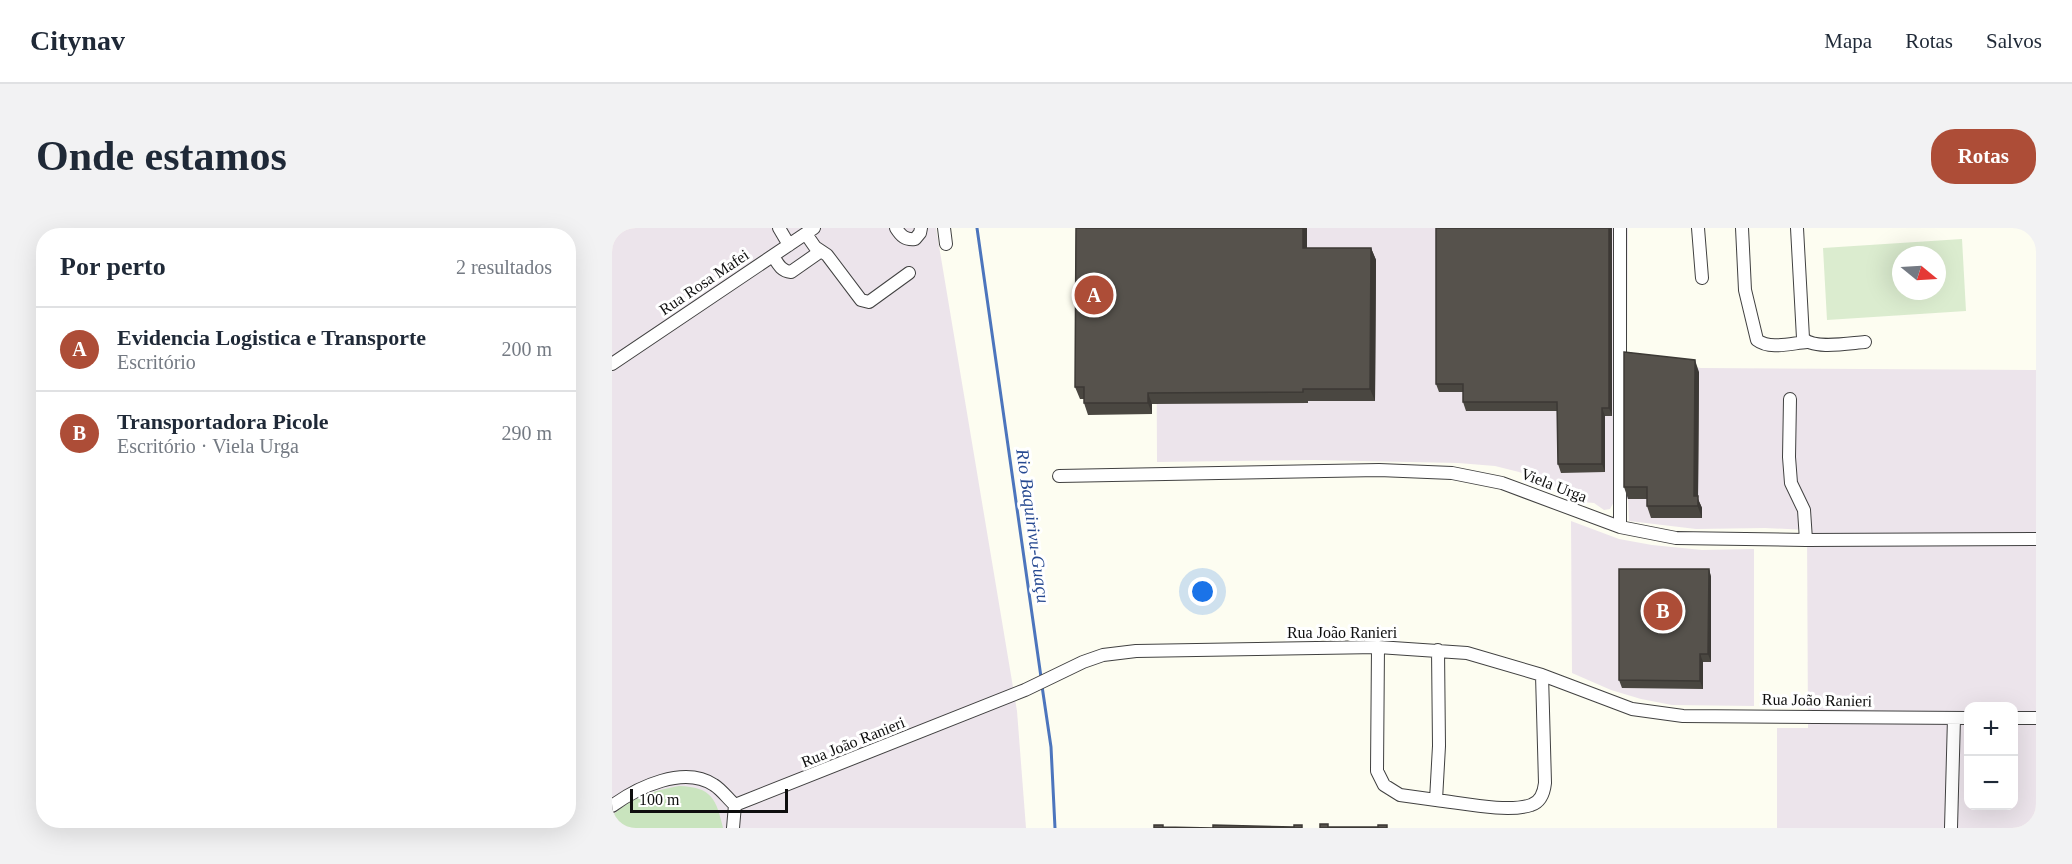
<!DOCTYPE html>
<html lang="pt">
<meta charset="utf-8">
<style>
body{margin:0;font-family:"Times New Roman",serif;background:#f2f2f3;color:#1f2937}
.controls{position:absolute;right:18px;bottom:18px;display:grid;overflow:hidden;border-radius:12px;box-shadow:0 6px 24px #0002}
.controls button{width:54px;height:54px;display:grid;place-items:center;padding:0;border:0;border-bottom:2px solid #e0e1e3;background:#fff;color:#1f2937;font:30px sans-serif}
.compass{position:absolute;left:1280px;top:18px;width:54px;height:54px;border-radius:50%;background:#fff;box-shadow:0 6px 24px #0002;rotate:108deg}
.scale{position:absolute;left:18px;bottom:15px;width:158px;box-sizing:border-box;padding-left:6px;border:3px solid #0e0e0e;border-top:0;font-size:16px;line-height:21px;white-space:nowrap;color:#0e0e0e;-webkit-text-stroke:4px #fff;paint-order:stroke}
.you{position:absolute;left:591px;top:364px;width:21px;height:21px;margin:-15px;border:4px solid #fff;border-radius:50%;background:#1a73e8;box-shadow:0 0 0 9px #1a73e833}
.badge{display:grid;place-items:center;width:39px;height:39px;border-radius:50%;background:#ad4d37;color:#fff;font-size:20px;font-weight:700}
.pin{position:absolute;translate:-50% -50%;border:3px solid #fff;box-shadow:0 2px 6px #0006}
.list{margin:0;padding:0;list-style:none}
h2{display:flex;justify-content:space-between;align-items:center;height:78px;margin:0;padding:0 24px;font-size:26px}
h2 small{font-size:20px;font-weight:400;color:#747a83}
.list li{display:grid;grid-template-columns:39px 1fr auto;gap:18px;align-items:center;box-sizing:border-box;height:84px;padding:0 24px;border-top:2px solid #e0e1e3}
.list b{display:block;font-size:22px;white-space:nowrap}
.list p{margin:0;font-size:20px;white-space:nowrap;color:#747a83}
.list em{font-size:20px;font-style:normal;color:#747a83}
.map{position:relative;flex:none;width:1424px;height:600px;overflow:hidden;border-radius:24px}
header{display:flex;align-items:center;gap:36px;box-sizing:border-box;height:84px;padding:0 30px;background:#fff;border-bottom:2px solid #e0e1e3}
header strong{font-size:28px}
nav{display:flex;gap:33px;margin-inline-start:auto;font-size:21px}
.intro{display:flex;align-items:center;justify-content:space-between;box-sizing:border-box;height:144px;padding:0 36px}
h1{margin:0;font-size:42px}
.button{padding:15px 27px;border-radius:24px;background:#ad4d37;color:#fff;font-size:21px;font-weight:700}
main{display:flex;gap:36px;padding:0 36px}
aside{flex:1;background:#fff;border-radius:24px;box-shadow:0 6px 24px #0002}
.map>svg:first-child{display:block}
.industrial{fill:#ece4eb;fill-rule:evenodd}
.green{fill:#c9e4be}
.pitch{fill:#dbeccf;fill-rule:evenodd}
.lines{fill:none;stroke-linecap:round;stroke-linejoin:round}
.stream{stroke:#4c75bd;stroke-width:3}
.minor-casing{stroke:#414141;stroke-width:14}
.minor{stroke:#fff;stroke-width:12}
.wall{fill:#4a4741}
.shaded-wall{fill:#3c3935}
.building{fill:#56524c;stroke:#3c3935;stroke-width:1.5}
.labels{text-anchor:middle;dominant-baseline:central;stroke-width:6;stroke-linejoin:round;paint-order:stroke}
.street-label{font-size:16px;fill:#0e0e0e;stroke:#fff}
.water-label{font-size:18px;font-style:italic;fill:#264991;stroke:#fff}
</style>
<header>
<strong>Citynav</strong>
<nav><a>Mapa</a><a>Rotas</a><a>Salvos</a></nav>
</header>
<div class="intro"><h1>Onde estamos</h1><a class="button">Rotas</a></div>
<main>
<aside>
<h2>Por perto<small>2 resultados</small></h2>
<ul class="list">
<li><span class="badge">A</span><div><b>Evidencia Logistica e Transporte</b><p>Escritório</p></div><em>200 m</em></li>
<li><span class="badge">B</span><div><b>Transportadora Picole</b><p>Escritório · Viela Urga</p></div><em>290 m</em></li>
</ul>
</aside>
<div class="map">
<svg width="1424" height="600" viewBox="0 0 1424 600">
<rect width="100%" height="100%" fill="#fdfdf1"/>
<path class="industrial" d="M0 0H324L405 483 414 600H0Z
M544 0H1016L1015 130 1089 140 1424 142V600H1165V500H1196L1195 302 1153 300 1084 301 1017 293 1016 271 1003 272 998 281 992 282 982 275 971 274 966 268 961 269 939 257 907 244 883 238 846 235 701 232 545 234ZM1356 478H1402V578H1356Z
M959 293 1007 311 1040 317 1090 322 1142 321V478L1060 477 1029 471 999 462 960 445Z"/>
<path class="green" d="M67 558C100 559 104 571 111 600H0V588C17 570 44 562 67 558Z"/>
<path class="pitch" d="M1350 11 1354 83 1215 92 1211 20ZM1289 27H1325V63H1289Z"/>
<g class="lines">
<path class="stream" d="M365 0 429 449
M430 458 439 519 443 600"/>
<defs>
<path id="minor" d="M167 0 177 17
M284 0C289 8 293 12 303 11L308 5 309 0
M332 0 334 16
M1008 0V299
M1086 0 1090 50
M1130 0 1133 62 1145 112C1158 122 1180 115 1195 114
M1185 0 1191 110C1201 122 1238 115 1253 114
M194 6 203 19 215 27 249 72 257 74 297 45
M161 28C166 36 169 43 179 44L209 23
M0 136 202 0
M1178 171 1177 229 1179 255 1192 282 1194 312
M447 248 767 242 840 245 890 255 1008 299 1064 310 1194 312 1424 311
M766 419 765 543 772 557 788 567 824 572
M826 422 827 518 824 572C850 575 896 585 919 577 929 574 932 564 933 555L930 447
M1402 490H1424
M123 577 413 462 471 434 491 427 524 423 766 419 855 425 930 447 1020 481 1071 488 1356 490
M0 578C26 559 72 537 102 557 110 562 116 571 123 577L121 600
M1339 600 1342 490"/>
</defs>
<use href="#minor" class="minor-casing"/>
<use href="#minor" class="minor"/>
</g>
<path class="wall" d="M1000 0V188H993V244L949 245 946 236 945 183H854L851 174V164H827L824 156Z
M695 20H759L764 32 763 173H696V175L540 176V186L476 187 472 175V171H468L463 159Z
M1087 144 1086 271 1090 280V290H1039L1035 278V271H1016L1012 259Z
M1097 341 1099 349V434H1091V461L1010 460 1007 452Z"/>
<path class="shaded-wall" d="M691 0H695V32L691 20Z
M997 0H1000V188L997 180Z
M759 20 764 32 763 173 758 161Z
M1083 132 1087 144 1086 271 1090 280V290L1082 268Z
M536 165 540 176V186L536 175Z
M990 180 993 188V244L990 236Z
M1097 341 1099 349V434L1096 426Z
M1088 426 1091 434V461L1088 453Z"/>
<path class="building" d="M464 0H691V20H759L758 161H691V164L536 165V175H472V159H463Z
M824 0H997V180H990V236H946L945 174H851V156H824Z
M1012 124 1083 132 1082 268H1086V278H1035V259H1012Z
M1007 341H1097L1096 426H1088V453L1007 452Z
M708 596H716V599H766V597H775V600H708Z
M542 597H551V599L601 600V597L682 599V597H690V600H542Z"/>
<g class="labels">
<g class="street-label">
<text transform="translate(92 54) rotate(-34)">Rua Rosa Mafei</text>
<text transform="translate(942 257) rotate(21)">Viela Urga</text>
<text x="730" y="404">Rua João Ranieri</text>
<text transform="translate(1205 472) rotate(1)">Rua João Ranieri</text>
<text transform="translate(241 514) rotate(-22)">Rua João Ranieri</text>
</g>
<g class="water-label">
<text transform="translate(421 298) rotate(82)">Rio Baquirivu-Guaçu</text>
</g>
</g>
</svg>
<div class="controls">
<button>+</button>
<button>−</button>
</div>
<svg class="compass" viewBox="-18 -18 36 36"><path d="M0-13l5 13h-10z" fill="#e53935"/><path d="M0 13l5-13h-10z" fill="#747a83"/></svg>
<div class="scale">100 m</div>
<div class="you"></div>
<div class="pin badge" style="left:482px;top:67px">A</div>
<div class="pin badge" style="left:1051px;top:383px">B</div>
</div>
</main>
